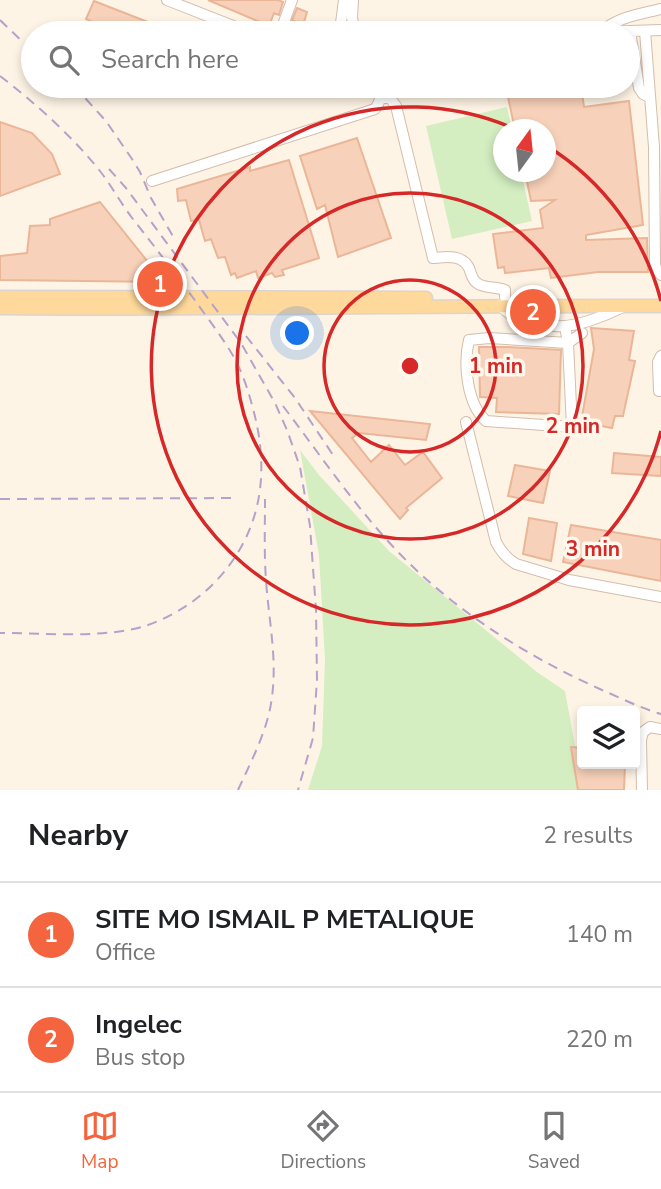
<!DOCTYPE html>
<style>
body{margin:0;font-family:"Nunito Sans",sans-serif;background:#f2f2f2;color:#202124}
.controls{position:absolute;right:21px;bottom:21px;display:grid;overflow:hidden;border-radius:7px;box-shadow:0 4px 10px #0003}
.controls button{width:63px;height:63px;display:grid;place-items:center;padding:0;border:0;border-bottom:2px solid #e0e0e0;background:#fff;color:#202124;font:35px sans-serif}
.compass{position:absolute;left:493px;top:119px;width:63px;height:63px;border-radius:50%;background:#fff;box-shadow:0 4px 10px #0003;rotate:15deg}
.you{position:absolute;left:298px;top:334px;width:24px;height:24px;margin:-18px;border:5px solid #fff;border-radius:50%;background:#1a73e8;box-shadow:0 0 0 10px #1a73e833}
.badge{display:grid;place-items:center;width:46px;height:46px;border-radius:50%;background:#f4643e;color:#fff;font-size:23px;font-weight:700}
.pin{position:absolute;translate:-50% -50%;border:4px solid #fff;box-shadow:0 2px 7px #0006}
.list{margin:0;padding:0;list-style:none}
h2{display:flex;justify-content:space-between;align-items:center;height:91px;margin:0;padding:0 28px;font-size:30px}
h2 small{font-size:23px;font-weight:400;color:#757577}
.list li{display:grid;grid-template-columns:46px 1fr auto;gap:21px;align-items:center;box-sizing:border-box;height:105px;padding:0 28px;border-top:2px solid #e0e0e0}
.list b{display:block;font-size:26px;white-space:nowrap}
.list p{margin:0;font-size:23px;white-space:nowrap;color:#757577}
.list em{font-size:23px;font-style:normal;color:#757577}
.icon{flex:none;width:38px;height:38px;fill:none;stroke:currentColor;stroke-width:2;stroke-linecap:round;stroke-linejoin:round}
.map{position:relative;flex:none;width:661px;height:790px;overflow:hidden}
.search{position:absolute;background:#fff;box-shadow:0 4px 10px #0003;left:21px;right:21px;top:21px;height:77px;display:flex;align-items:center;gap:18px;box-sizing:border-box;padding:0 24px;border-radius:38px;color:#757577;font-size:26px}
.sheet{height:301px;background:#fff}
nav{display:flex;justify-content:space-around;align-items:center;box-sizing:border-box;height:98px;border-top:2px solid #e0e0e0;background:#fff;font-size:19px;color:#757577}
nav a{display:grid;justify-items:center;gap:4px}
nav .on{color:#f4643e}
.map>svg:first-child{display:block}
.green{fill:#d4eec1}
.building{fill:#f7d1b9;stroke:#ebb698;stroke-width:2}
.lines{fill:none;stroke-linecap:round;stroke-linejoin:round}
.minor-casing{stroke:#d4bdac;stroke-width:12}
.major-casing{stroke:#dcd4cf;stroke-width:15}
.minor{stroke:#fff;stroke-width:10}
.major{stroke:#ffd89b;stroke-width:12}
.rail{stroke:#b6a1ca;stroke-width:2;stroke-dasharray:10 7;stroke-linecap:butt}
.ring{fill:none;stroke:#d62828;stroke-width:3.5}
.centre{fill:#d62828;stroke:#fff8ed;stroke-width:3.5}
.ring-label{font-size:21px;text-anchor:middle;font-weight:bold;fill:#d62828;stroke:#fff8ed;stroke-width:7;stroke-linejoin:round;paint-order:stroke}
</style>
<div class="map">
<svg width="661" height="790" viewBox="0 0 661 790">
<rect width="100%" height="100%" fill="#fef4e5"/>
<path class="green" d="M507 107 512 129 504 130V172H521L532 221 452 239 426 126Z
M300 450 319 475 389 551 537 672 565 691 583 790H308L322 746 325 660 319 555Z"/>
<path class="building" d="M208 0H278L283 2 279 15 274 13 269 26Z
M94 1 176 33H109L111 30 86 19Z
M297 8 307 12 303 25 292 20Z
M558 86H589L590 93H582L584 107 629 101 643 225 586 235V240L647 238 648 272H598L551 278 549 268 505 273 504 267 498 268 493 234 543 228 540 210 555 200 531 201 525 172H545V130H515L508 97Z
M0 122 32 133 52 154 60 174 0 196Z
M357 138 391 238 338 257 325 205 317 209 300 156Z
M289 160 319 258 282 270 284 275 275 277 272 273 258 278 256 271 237 278 235 273 231 275 225 257 218 258 211 239 205 241 199 220 191 221 186 200 178 201 177 189 250 167V171Z
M100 202 164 282 0 280V256L27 253 30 226 50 225V219Z
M591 328 634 331 629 360 635 361 623 416H615L612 428 581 422 594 349Z
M479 347H508L561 350 559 414 496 412 497 398 480 397Z
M310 411 430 424 426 440 359 433 352 438 371 462 389 445 405 465 423 452 442 478 406 508 408 510 400 519Z
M614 453 661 457V476L612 473Z
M515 465 550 471 543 503 508 496Z
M529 518 557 523 551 561 523 554Z
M571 525 661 540V581L563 562Z
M571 747 582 748V764H625L624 790H578Z"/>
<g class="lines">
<defs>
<path id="minor" d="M167 0 251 33
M353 0 352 18 355 33
M605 30 630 31 661 30
M630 31 639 88 643 94 649 97
M645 31 654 147 655 265 657 270 661 275
M280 33 292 0
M337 33 341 23 344 0
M596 33C604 30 609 25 616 22 629 15 646 13 660 9
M381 98H390L396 106 433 258C446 257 462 254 469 268 471 273 472 280 477 283 484 289 496 286 505 290V297
M152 181 375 109C381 101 381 95 380 86
M500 305C510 317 519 318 533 321 541 322 548 325 555 326 575 328 605 316 623 307
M565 326 568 343 572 427 486 421C467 404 463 364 469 340L489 338 568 343 582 333
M659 391 658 362 661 356
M466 422 496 542C501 552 506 558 516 564L569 580 661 597
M642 790 641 740 643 732 650 727 661 729"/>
<path id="major" d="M0 297 426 298
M0 308C220 310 441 305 661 306"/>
</defs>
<use href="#minor" class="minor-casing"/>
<use href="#major" class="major-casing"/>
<use href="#minor" class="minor"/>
<use href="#major" class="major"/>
<path class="rail" d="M0 20 33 52
M0 76C34 102 73 137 100 171 113 188 123 207 136 223 156 248 175 274 194 299 208 319 224 339 236 361 243 375 248 390 252 405 266 454 266 504 240 549 219 585 187 611 148 625 108 639 43 633 0 633
M74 86 106 121 132 159 140 172 151 198 175 240
M109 169 126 188 241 343 275 403 287 430 300 467 310 526 316 610 317 680 313 738 298 790
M246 336 295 398 335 458
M283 406C321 456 356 508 399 553 456 612 528 657 602 690 621 698 640 708 661 714
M0 499 236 498
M238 790C250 764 264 737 270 709 279 664 269 625 266 580 264 553 265 526 265 499"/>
</g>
<g class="ring">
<circle cx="410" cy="366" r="86"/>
<circle cx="410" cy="366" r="173"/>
<path d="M661 431A259 259 0 1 1 515 129M547 146A259 259 0 0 1 661 301"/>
</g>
<circle cx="410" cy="366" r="10" class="centre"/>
<g class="ring-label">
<text x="496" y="373">1 min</text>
<text x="573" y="433">2 min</text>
<text x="593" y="556">3 min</text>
</g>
</svg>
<div class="controls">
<button><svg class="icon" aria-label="layers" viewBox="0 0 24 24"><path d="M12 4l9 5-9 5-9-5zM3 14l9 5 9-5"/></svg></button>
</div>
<svg class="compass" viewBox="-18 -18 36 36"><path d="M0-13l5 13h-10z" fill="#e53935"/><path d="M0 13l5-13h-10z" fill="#757577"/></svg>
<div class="you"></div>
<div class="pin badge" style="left:160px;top:284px">1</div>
<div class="pin badge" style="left:533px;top:312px">2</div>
<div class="search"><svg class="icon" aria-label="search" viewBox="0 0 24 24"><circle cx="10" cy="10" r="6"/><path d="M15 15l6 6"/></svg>Search here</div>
</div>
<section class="sheet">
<h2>Nearby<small>2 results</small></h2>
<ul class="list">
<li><span class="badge">1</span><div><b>SITE MO ISMAIL P METALIQUE</b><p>Office</p></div><em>140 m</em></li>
<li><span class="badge">2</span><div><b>Ingelec</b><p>Bus stop</p></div><em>220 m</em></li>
</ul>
</section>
<nav>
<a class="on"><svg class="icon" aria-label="map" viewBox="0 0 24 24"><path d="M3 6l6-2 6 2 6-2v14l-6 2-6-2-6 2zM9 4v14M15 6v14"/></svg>Map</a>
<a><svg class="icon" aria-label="directions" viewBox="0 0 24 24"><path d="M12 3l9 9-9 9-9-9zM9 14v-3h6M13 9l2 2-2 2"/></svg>Directions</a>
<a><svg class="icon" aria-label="saved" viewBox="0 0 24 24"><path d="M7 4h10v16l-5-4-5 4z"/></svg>Saved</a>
</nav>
